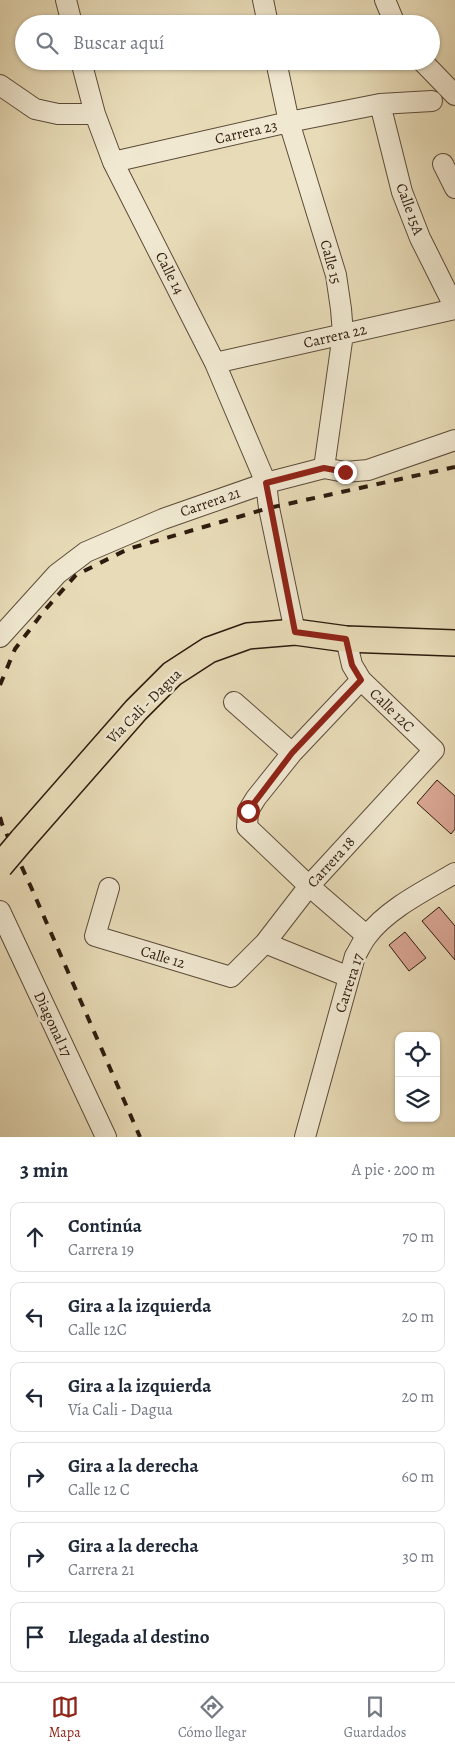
<!DOCTYPE html>
<html lang="es">
<meta charset="utf-8">
<style>
body{margin:0;font-family:Alegreya,serif;background:#f6f6f7;color:#1f2937}
.controls{position:absolute;right:15px;bottom:15px;display:grid;overflow:hidden;border-radius:10px;box-shadow:0 1px 4px #0004}
.controls button{width:45px;height:45px;display:grid;place-items:center;padding:0;border:0;border-bottom:1px solid #e0e1e3;background:#fff;color:#1f2937;font:25px sans-serif}
.stop{position:absolute;width:15px;height:15px;margin:-11px;border:4px solid #8f2418;border-radius:50%;background:#fff}
.stop.end{background:#8f2418;border-color:#fff;box-shadow:0 1px 5px #0008}
.list{margin:0;padding:0;list-style:none}
h2{display:flex;justify-content:space-between;align-items:center;height:65px;margin:0;padding:0 20px;font-size:21px}
h2 small{font-size:16px;font-weight:400;color:#747a83}
.list li{display:grid;grid-template-columns:32px 1fr auto;gap:15px;align-items:center;box-sizing:border-box;height:70px;margin:0 10px 10px;padding:0 10px;border:1px solid #e0e1e3;border-radius:10px}
.list b{display:block;font-size:19px;white-space:nowrap}
.list p{margin:0;font-size:16px;white-space:nowrap;color:#747a83}
.list em{font-size:16px;font-style:normal;color:#747a83}
.icon{flex:none;width:28px;height:28px;fill:none;stroke:currentColor;stroke-width:2;stroke-linecap:round;stroke-linejoin:round}
.map{position:relative;flex:none;width:455px;height:1137px;overflow:hidden}
.search{position:absolute;background:#fff;box-shadow:0 1px 4px #0004;left:15px;right:15px;top:15px;height:55px;display:flex;align-items:center;gap:12px;box-sizing:border-box;padding:0 18px;border-radius:28px;color:#747a83;font-size:19px}
.sheet{height:545px;background:#fff}
nav{display:flex;justify-content:space-around;align-items:center;box-sizing:border-box;height:70px;border-top:1px solid #e0e1e3;background:#fff;font-size:14px;color:#747a83}
nav a{display:grid;justify-items:center;gap:2px}
nav .on{color:#8f2418}
.map>svg:first-child{display:block}
.building{fill:#daa795;stroke:#2e1b0f}
.lines{fill:none;stroke-linecap:round;stroke-linejoin:round}
.minor-casing{stroke:#5c4b39;stroke-width:22}
.major-casing{stroke:#2e1b0f;stroke-width:28}
.minor{stroke:#f0e8d1;stroke-width:20}
.major{stroke:#e8dcb8;stroke-width:25}
.rail{stroke:#2e1b0f;stroke-width:4;stroke-dasharray:9 9;stroke-linecap:butt}
.major-bridge-casing{stroke:#2e1b0f;stroke-width:28;stroke-linecap:butt}
.major-bridge{stroke:#e8dcb8;stroke-width:25}
.route{stroke:#8f2418;stroke-width:6}
.labels{text-anchor:middle;dominant-baseline:central;stroke-width:5;stroke-linejoin:round;paint-order:stroke}
.street-label{font-size:15px;fill:#2e1b0f;stroke:#f0e8d1}
</style>
<div class="map">
<svg width="455" height="1137" viewBox="0 0 455 1137">
<rect width="100%" height="100%" fill="#e8dcb8"/>
<filter id="stains"><feTurbulence type="fractalNoise" baseFrequency=".004" numOctaves="4"/><feColorMatrix values="0 0 0 0 .2 0 0 0 0 .09 0 0 0 0 .02 0 0 0 .5 -.17"/></filter>
<radialGradient id="worn" r=".72"><stop offset=".6" stop-color="#630" stop-opacity="0"/><stop offset="1" stop-color="#630" stop-opacity=".3"/></radialGradient>
<path class="building" d="M437 780 455 796V829L451 834 417 803Z
M439 907 455 926V960L422 921Z
M405 932 426 958 409 971 389 945Z"/>
<g class="lines">
<defs>
<path id="minor" d="M66 0 72 24
M263 0 268 24
M385 0 395 24
M81 61 95 114 113 162 215 363 266 483 269 508 295 632
M276 61 289 122 336 275 341 309 343 334 324 468
M422 61 455 95
M0 85 35 109 58 114H95
M380 104 402 192 420 238 455 308
M113 162 289 122 380 104 432 101
M443 164 455 188
M215 363 455 309
M0 637 57 574 86 552 163 519 266 483 324 468 345 472 368 470 455 440
M361 680 292 753 256 798 248 811 247 827 309 886 367 936
M234 702 292 753
M109 888 95 936 231 977 265 943 309 886 434 750 361 680 352 665 346 639
M0 911 106 1137
M265 943 349 977
M305 1137 355 956C359 950 362 942 367 936 387 909 426 890 455 873"/>
<path id="major" d="M22 840 136 710 172 674 209 650 248 636 295 632 346 639 455 643"/>
</defs>
<use href="#minor" class="minor-casing"/>
<use href="#major" class="major-casing"/>
<use href="#minor" class="minor"/>
<use href="#major" class="major"/>
<path class="rail" d="M0 685 15 649 44 611 76 575 128 549 269 508 455 467
M0 817 2 824 31 887 140 1137"/>
<defs>
<path id="major-bridge" d="M0 866 22 840"/>
</defs>
<use href="#major-bridge" class="major-bridge-casing"/>
<use href="#major-bridge" class="major-bridge"/>
</g>
<g class="lines">
<path class="route" d="M248 811 292 753 361 680 352 665 346 639 295 632 266 483 324 468 345 472"/>
</g>
<g class="labels">
<g class="street-label">
<text transform="translate(246 132) rotate(-13)">Carrera 23</text>
<text transform="translate(410 209) rotate(70)">Calle 15A</text>
<text transform="translate(331 262) rotate(75)">Calle 15</text>
<text transform="translate(170 273) rotate(63)">Calle 14</text>
<text transform="translate(335 336) rotate(-13)">Carrera 22</text>
<text transform="translate(210 502) rotate(-19)">Carrera 21</text>
<text transform="translate(144 706) rotate(-45)">Vía Cali - Dagua</text>
<text transform="translate(392 710) rotate(44)">Calle 12C</text>
<text transform="translate(331 862) rotate(-48)">Carrera 18</text>
<text transform="translate(163 957) rotate(17)">Calle 12</text>
<text transform="translate(349 983) rotate(-72)">Carrera 17</text>
<text transform="translate(53 1024) rotate(65)">Diagonal 17</text>
</g>
</g>
<rect width="100%" height="100%" filter="url(#stains)"/>
<rect width="100%" height="100%" fill="url(#worn)"/>
</svg>
<div class="controls">
<button><svg class="icon" aria-label="locate" viewBox="0 0 24 24"><circle cx="12" cy="12" r="6"/><path d="M12 2v4M12 18v4M2 12h4M18 12h4"/></svg></button>
<button><svg class="icon" aria-label="layers" viewBox="0 0 24 24"><path d="M12 4l9 5-9 5-9-5zM3 14l9 5 9-5"/></svg></button>
</div>
<div class="stop" style="left:248px;top:811px"></div>
<div class="stop end" style="left:345px;top:472px"></div>
<div class="search"><svg class="icon" aria-label="search" viewBox="0 0 24 24"><circle cx="10" cy="10" r="6"/><path d="M15 15l6 6"/></svg>Buscar aquí</div>
</div>
<section class="sheet">
<h2>3 min<small>A pie · 200 m</small></h2>
<ul class="list">
<li><svg class="icon" aria-label="ahead" viewBox="0 0 24 24"><path d="M12 20V5M6 11l6-6 6 6"/></svg><div><b>Continúa</b><p>Carrera 19</p></div><em>70 m</em></li>
<li><svg class="icon" aria-label="left" viewBox="0 0 24 24"><path d="M17 20v-9H6M10 6l-5 5 5 5"/></svg><div><b>Gira a la izquierda</b><p>Calle 12C</p></div><em>20 m</em></li>
<li><svg class="icon" aria-label="left" viewBox="0 0 24 24"><path d="M17 20v-9H6M10 6l-5 5 5 5"/></svg><div><b>Gira a la izquierda</b><p>Vía Cali - Dagua</p></div><em>20 m</em></li>
<li><svg class="icon" aria-label="right" viewBox="0 0 24 24"><path d="M7 20v-9h11M14 6l5 5-5 5"/></svg><div><b>Gira a la derecha</b><p>Calle 12 C</p></div><em>60 m</em></li>
<li><svg class="icon" aria-label="right" viewBox="0 0 24 24"><path d="M7 20v-9h11M14 6l5 5-5 5"/></svg><div><b>Gira a la derecha</b><p>Carrera 21</p></div><em>30 m</em></li>
<li><svg class="icon" aria-label="arrive" viewBox="0 0 24 24"><path d="M6 21V4h12l-3 4 3 4H6"/></svg><div><b>Llegada al destino</b></div></li>
</ul>
</section>
<nav>
<a class="on"><svg class="icon" aria-label="map" viewBox="0 0 24 24"><path d="M3 6l6-2 6 2 6-2v14l-6 2-6-2-6 2zM9 4v14M15 6v14"/></svg>Mapa</a>
<a><svg class="icon" aria-label="directions" viewBox="0 0 24 24"><path d="M12 3l9 9-9 9-9-9zM9 14v-3h6M13 9l2 2-2 2"/></svg>Cómo llegar</a>
<a><svg class="icon" aria-label="saved" viewBox="0 0 24 24"><path d="M7 4h10v16l-5-4-5 4z"/></svg>Guardados</a>
</nav>
